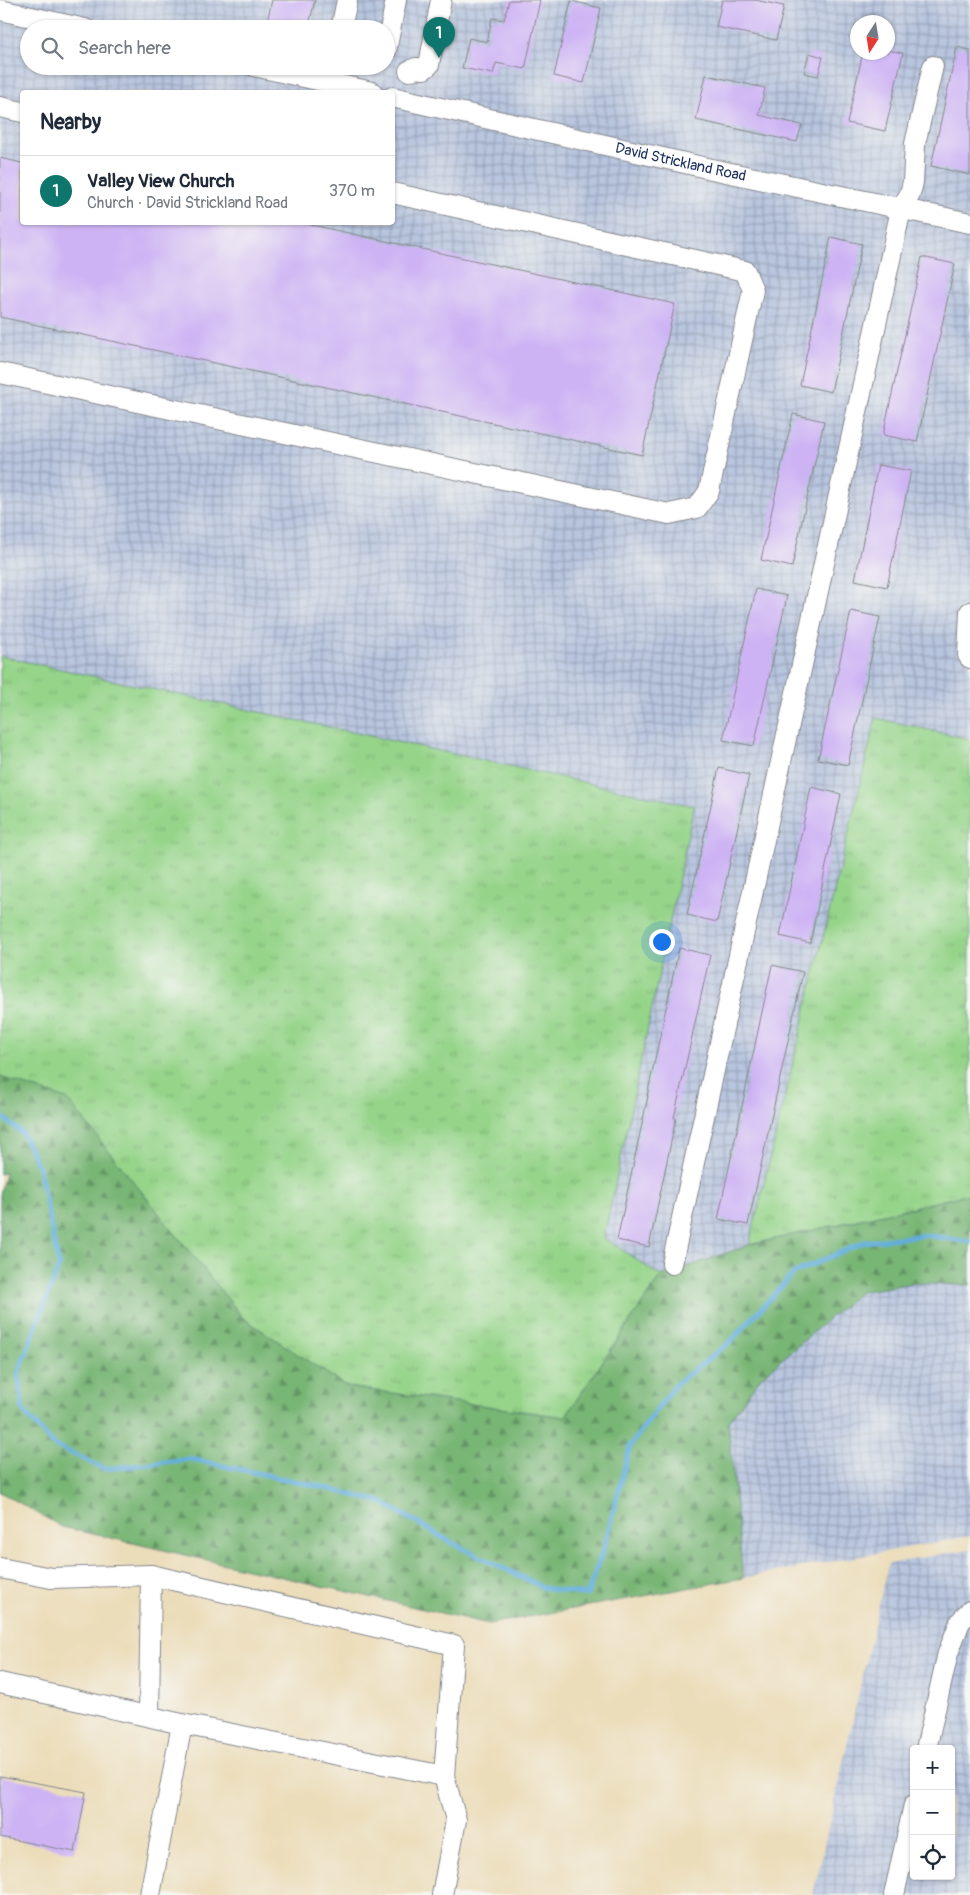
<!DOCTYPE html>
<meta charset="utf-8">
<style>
body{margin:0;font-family:Pangolin,sans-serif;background:#f6f6f7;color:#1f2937}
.controls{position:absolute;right:15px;bottom:15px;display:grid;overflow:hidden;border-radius:5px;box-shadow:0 1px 4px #0004}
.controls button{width:45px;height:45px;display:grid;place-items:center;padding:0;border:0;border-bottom:1px solid #e0e1e3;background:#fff;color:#1f2937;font:25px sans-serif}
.compass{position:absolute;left:850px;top:15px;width:45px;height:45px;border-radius:50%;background:#fff;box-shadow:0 1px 4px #0004;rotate:192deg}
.you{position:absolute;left:661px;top:941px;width:18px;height:18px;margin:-12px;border:4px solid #fff;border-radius:50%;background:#1a73e8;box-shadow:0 0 0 8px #1a73e833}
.badge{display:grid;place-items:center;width:32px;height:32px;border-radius:50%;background:#0f766e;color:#fff;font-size:16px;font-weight:700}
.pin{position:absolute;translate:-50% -41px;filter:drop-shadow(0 1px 2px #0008)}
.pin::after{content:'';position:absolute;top:26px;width:18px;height:15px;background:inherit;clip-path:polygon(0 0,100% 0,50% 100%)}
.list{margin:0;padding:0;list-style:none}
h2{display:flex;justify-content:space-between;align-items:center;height:65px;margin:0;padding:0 20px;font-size:21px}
h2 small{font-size:16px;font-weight:400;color:#747a83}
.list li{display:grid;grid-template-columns:32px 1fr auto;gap:15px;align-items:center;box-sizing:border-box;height:70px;padding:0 20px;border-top:1px solid #e0e1e3}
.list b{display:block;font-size:19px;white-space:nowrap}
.list p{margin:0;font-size:16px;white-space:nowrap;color:#747a83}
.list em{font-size:16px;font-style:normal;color:#747a83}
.icon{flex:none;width:28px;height:28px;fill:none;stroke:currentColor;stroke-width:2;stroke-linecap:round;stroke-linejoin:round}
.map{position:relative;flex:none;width:970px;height:1895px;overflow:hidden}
.search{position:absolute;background:#fff;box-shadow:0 1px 4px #0004;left:20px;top:20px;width:375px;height:55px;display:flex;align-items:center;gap:12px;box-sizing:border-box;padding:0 18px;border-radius:28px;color:#747a83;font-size:19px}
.panel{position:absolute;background:#fff;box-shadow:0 1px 4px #0004;left:20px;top:90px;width:375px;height:135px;border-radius:5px}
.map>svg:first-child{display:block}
.industrial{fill:url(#industrial-grid);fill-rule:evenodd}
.grass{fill:url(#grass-tufts);stroke:#588274}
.forest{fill:url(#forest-firs);stroke:#4a726a}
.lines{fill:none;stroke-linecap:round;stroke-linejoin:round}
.stream{stroke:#62aedb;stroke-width:5}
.building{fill:#cdb3f4}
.minor-casing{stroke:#84868c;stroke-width:22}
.minor{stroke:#fff;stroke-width:20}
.labels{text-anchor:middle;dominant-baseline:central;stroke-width:5;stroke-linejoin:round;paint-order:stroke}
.street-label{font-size:15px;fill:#1b2f5e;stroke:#f6f6f2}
</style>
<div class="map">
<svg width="970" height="1895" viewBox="0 0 970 1895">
<defs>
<pattern id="industrial-grid" width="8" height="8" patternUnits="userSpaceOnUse" patternTransform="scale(1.25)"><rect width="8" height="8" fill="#b8c5de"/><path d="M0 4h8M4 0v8" fill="none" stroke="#95a0b7"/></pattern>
<pattern id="grass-tufts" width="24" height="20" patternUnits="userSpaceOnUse" patternTransform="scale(1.25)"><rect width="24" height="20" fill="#95d489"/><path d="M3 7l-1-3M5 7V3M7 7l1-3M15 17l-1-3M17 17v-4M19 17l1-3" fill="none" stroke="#80b679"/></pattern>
<pattern id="forest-firs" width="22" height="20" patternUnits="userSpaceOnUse" patternTransform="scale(1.25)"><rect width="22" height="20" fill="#78b675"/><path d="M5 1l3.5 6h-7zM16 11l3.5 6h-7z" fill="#629463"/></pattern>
</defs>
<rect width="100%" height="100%" fill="#f6f6f2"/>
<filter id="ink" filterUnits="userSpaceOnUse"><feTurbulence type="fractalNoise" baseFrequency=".02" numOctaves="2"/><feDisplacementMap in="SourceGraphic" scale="10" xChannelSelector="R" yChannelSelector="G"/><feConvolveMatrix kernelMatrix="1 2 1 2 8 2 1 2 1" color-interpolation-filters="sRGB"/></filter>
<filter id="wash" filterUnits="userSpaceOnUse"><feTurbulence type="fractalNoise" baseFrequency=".0096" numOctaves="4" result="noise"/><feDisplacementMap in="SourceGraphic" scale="20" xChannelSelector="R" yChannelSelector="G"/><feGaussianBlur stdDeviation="1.12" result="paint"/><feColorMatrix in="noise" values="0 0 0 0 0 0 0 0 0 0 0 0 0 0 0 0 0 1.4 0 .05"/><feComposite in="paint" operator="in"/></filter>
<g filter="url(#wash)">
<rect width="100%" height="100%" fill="#ecddba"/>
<path class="industrial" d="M0 0H970V739L876 718 749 1245 661 1276 604 1238 694 806 0 656ZM858 22H888V52H858ZM29 29H386V66H29ZM22 92H392V222H22Z
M912 1283 970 1285V1536L743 1578 728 1422 761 1377 860 1292Z
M970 1549V1895H813L888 1564ZM914 1749H951V1876H914Z"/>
<path class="grass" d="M0 656 694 806 604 1238 661 1276 565 1417 347 1387 243 1318 67 1100 0 1077Z
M876 718 970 739V1194L749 1245Z"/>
<path class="forest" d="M0 1077 67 1099 243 1318 347 1387 565 1417 661 1276 749 1245 970 1194V1285L912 1283 860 1292 761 1377 728 1422 743 1578 489 1624 62 1527 0 1492V1195L5 1173 0 1174Z"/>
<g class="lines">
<path class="stream" d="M0 1115 23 1134 39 1168 59 1266 18 1374 23 1411 54 1445 105 1469 191 1459 318 1486 381 1502 452 1543 544 1588 587 1595 604 1547 630 1446 676 1384 729 1343 794 1273 864 1242 925 1235 970 1242"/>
</g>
<g id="blocks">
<path class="building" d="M272 0H315L308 29H278L266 26Z
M509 0H540L525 69 496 63 493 74 462 68 469 38 487 42 492 18 504 20Z
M722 0H755L784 6 776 40 716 27Z
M571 1 601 8 584 83 554 76Z
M957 47 970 50V175L931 166Z
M888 50 903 53 885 131 847 123 863 52H888Z
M809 53 823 57 818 76 804 73Z
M706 75 765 88 759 115 802 125 797 142 696 120Z
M0 158 22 163V222H298L675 304 642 455 0 317Z
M831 237 862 244 831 392 800 385Z
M922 257 955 264 917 442 883 435Z
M793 414 824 421 792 567 761 560Z
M878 465 911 471 887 587 855 580Z
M756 589 787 596 754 746 723 740Z
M851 611 880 617 848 765 818 759Z
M719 768 749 775 717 922 687 915Z
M811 787 841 794 810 943 780 936Z
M679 948 710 955 674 1118H676L649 1247 617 1240 648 1096H647Z
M772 965 803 972 748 1225 718 1219Z
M0 1776 86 1792 75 1852 0 1837Z"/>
</g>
</g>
<g filter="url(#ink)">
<use href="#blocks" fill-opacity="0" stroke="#84868c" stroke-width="1"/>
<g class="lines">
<defs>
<g id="minor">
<path d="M0 10 85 29"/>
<path d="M341 29 347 0"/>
<path d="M386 51 396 0"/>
<path d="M254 66 372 92"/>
<path d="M409 71 416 68 424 69 429 65 441 0"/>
<path id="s1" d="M392 97 707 168 970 223"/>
<path d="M0 107 22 112"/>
<path d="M0 373 669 514 697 508 709 491 753 290 745 271 392 193"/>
<path d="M970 612 968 655 970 658"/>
<path d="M672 1264 901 209 910 194 913 182 915 144 933 66"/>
<path d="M0 1568 51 1578 151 1575"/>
<path d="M0 1683 182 1724 150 1895"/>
<path d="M149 1716 151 1575 454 1645 444 1776 182 1724"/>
<path d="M926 1749 948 1653 960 1622 970 1611"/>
<path d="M442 1895 456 1820 444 1776"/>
<path d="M894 1895 914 1805"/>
</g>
</defs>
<use href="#minor" class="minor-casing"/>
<use href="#minor" class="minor"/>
</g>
</g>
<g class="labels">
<g class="street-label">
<text stroke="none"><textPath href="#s1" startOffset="296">David Strickland Road</textPath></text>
</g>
</g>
</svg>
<div class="controls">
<button>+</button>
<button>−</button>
<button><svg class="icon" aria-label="locate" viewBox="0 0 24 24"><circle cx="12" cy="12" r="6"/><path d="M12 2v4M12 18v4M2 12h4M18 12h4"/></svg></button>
</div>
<svg class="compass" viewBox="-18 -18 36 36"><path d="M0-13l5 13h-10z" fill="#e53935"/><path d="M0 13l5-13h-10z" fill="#747a83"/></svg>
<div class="you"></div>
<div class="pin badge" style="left:439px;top:58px">1</div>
<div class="search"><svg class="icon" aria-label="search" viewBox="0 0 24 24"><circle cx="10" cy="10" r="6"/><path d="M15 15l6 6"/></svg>Search here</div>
<section class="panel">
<h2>Nearby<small></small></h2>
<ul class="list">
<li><span class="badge">1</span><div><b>Valley View Church</b><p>Church · David Strickland Road</p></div><em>370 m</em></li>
</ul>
</section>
</div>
